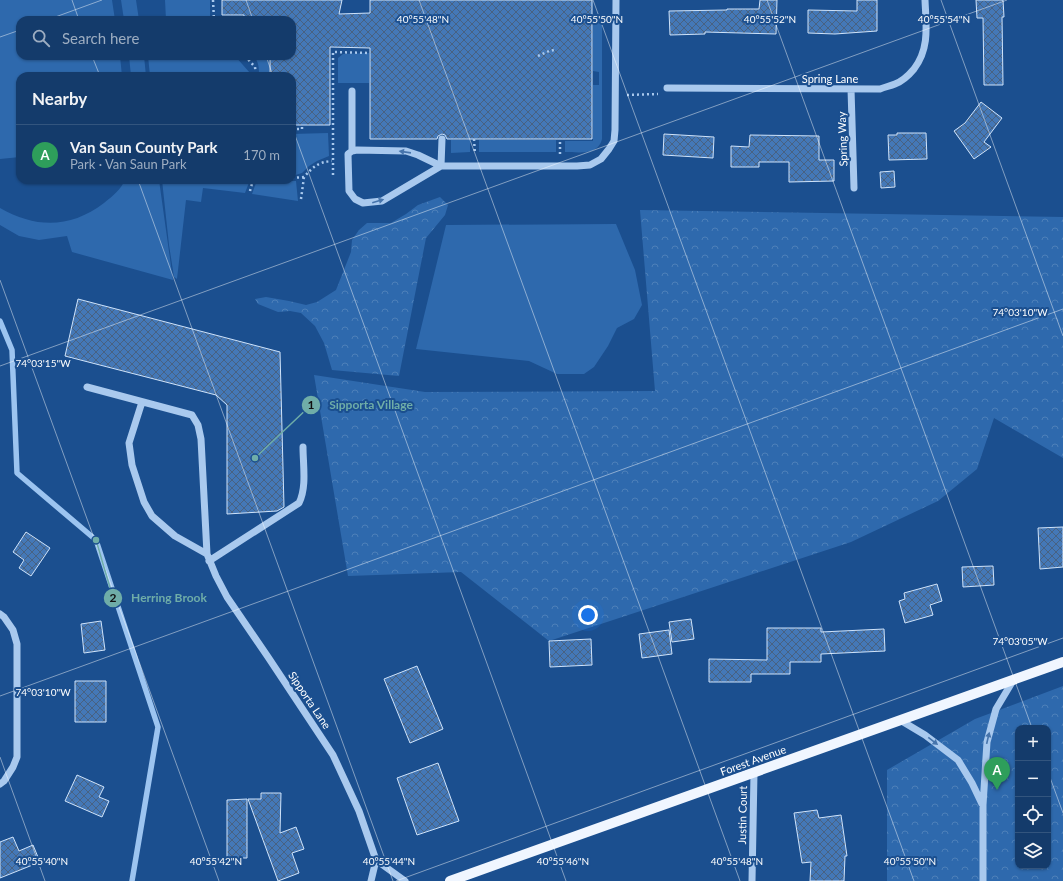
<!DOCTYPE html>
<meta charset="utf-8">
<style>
body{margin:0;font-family:Lato,sans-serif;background:#214673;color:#f1f3f6}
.controls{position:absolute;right:12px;bottom:12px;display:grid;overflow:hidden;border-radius:8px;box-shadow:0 1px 3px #0004}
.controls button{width:36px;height:36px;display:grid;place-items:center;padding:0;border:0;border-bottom:1px solid #33557e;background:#143b6b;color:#f1f3f6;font:20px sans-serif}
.you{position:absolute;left:588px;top:615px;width:14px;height:14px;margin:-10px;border:3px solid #fff;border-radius:50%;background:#1a73e8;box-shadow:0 0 0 6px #1a73e833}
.badge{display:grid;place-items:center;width:26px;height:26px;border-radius:50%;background:#ffd166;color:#fff;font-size:13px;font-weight:700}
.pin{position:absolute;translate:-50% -33px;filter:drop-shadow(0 1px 2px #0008)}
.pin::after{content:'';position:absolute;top:21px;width:14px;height:12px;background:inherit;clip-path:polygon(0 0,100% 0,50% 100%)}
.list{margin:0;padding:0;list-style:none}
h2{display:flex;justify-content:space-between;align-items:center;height:52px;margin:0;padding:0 16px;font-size:17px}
h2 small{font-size:13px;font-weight:400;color:#9dadc1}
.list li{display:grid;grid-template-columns:26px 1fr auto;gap:12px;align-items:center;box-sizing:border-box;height:60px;padding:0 16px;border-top:1px solid #33557e}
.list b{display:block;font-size:15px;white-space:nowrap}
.list p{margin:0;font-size:13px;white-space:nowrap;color:#9dadc1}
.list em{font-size:13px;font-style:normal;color:#9dadc1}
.icon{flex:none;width:22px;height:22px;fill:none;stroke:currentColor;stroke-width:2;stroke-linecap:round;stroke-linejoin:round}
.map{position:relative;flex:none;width:1063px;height:881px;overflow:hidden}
.search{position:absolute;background:#143b6b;box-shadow:0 1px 3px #0004;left:16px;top:16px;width:280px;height:44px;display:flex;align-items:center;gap:10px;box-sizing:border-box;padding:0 14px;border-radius:12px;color:#9dadc1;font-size:15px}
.panel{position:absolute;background:#143b6b;box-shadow:0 1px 3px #0004;left:16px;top:72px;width:280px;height:112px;border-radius:12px}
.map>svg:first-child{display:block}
.grass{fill:#2e69ad}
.forest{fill:url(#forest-crowns);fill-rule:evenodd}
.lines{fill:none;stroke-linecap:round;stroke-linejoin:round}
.stream{stroke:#9cc4f0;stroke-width:5.5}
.building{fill:url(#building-cross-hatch);stroke:#cfe3fa}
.path{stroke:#a9c9ee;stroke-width:2.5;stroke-dasharray:2 3;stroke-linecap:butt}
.minor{stroke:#a9c9ee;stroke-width:7}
.major{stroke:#f0f6ff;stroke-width:10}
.oneway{fill:#4674ac}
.ticks{fill:none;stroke:#fff;stroke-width:1;stroke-opacity:0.45}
.labels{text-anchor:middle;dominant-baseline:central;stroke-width:4;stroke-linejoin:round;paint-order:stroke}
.street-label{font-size:11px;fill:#fff;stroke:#1b4f8f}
.ticks-label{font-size:10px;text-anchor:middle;fill:#fff;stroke:#1b4f8f;stroke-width:4;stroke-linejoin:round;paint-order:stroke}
.leader{fill:none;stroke:#6fada8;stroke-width:1.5}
.callout-dot{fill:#6fada8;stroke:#1b4f8f;stroke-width:1.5}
.mark-label{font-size:12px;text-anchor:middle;font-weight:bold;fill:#111}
.callout-label{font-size:12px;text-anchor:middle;font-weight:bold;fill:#6fada8;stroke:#1b4f8f;stroke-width:4;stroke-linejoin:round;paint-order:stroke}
</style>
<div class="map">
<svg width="1063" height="881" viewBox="0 0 1063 881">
<defs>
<pattern id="forest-crowns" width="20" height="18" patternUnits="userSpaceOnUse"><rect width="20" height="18" fill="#2e69ad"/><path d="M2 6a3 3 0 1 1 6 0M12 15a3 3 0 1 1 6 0" fill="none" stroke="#4d80b9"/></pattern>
<pattern id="building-cross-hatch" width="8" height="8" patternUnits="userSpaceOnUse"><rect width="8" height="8" fill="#4478b7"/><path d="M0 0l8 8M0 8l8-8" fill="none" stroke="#486282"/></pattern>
</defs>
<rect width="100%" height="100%" fill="#1b4f8f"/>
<path class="grass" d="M0 0H112L115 20H20V56H120L122 76H20V157L0 159Z
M121 0H136L139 20H124Z
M165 0H210V20H166Z
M593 21H602V139C598 156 578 152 565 152V141H593V85H599V72L593 71Z
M369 53V83H338V58L343 54Z
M129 56H144L146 76H131Z
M148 56H235L250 73H184V76H150Z
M253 56H259V57H269V76H259C259 67 259 62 253 56Z
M328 133 329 156 317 161 309 166 302 173 292 176V134Z
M451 140H470V152L451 153Z
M479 140H556V152H479Z
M125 180H159L173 280 72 252 67 236 39 240 19 236 0 225V208C37 229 71 228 104 203 113 196 121 189 125 180Z
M162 180H250L245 193 203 188 201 202 186 200 177 279 174 277 169 245Z
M257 180 296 181 298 201 252 194Z
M616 224 635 270 642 305 634 319 617 328 608 346 594 367 584 374H557L529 361 416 349 446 225Z"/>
<path class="forest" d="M440 197 448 205 445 215 426 238 399 376 332 370 324 343 315 326 301 313 290 311 278 312 258 304 255 299 266 297 289 301 306 305 317 302 336 290 351 252 352 240 359 230 367 223H391L406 214 418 205Z
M640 210 1063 217V458L994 418 977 469 938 501 851 542 549 641 461 572 348 576 314 375 425 392 655 391Z
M1063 686V881H887V770L975 719ZM1018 728H1048V866H1018Z"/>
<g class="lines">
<path class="stream" d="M0 321 12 350 17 473 96 540 158 727 132 881"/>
</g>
<path class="building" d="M222 0H342L339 14 370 13V0H592V139H447L445 135 442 134 438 136 437 139H370V48L330 47V125H292V76H270V56H292V20H244V15H222Z
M760 0H777L776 34 705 32V34L670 35 669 11 727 10V9H759Z
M857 0H877V31L835 34 808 33V10L857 11Z
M976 0H1003L1004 17H1002L1003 85H984L983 18H977Z
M981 102 1002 118 984 142 991 147 974 159 954 131 965 123Z
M897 133H926L927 159 889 160 888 135H897Z
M664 134 714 137 713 158 663 155Z
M750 135 819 136V160H834V181L789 182V162H759V167H731V146L749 147Z
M894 171 895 187 881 188 880 172Z
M78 299 280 352 284 507 277 511 227 514V405L216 395 65 356Z
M1063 527V567L1040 569 1038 528Z
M26 532 50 548 31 576 19 568 24 560 13 552Z
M993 566 994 585 963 587 962 567Z
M937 584 942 601 930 605 933 615 905 623 899 601 905 599 904 593Z
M691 619 694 639 672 642 669 622Z
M101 621 105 650 84 653 81 624Z
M767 628H821V632L884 629 885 651 821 654V662H790V674H751V682H709V659L767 660Z
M669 630 672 654 642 658 639 634Z
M591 639 592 665 550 667 549 641Z
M417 666 443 729 410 743 384 679Z
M75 681H106V722H75Z
M438 763 459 821 417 835 397 778Z
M77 775 104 787 99 797 109 801 102 817 65 801Z
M261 793H281L280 833 296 827 304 849 292 853 299 873 278 881 248 799H261Z
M247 799V858H227V800Z
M817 810 819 818 841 815 847 856H845L844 881H810L811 862 802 863 794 813Z
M13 837 19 851 33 845 40 862 0 878V842Z"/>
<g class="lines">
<path class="path" d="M213 0 214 20
M592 16H604
M214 20H225
M245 56 255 67 256 76
M538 56 549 51 554 50
M627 95 658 94
M292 129H302V125
M474 139 475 154
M560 154V139
M333 175V52L370 53
M292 178 304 177C313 167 318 162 332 161
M250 191 253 180
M301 199 304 177"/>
<path class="minor" d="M667 88 880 89C885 87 890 86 895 84 903 81 909 75 914 69 930 48 926 25 925 0
M851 89 854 188
M352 91V151
M441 166 382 201 363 203 355 199 349 191 348 154 352 151 357 150 406 151 418 155 441 166H577L590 165 601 159 609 149 614 141 615 130 616 0
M441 166 442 139
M87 387 192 415 198 425 201 439 207 554
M142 402 129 443 132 465 144 502 152 516 175 536 207 554 216 576 227 597 268 657 333 755 359 811 376 860
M209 561 299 503C307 487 303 465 303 447
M0 614 4 617 13 630 17 644V757L13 767 4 781 0 784
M900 720 925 735 958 760 972 783 982 804
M376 860 405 881
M371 881 376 860
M752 881 754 773
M983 881V805L987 742 996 709 1014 679"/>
<path class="major" d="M450 881 1063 662"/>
</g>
<defs><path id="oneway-solid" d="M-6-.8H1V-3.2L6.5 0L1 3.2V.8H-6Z"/></defs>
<g class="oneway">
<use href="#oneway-solid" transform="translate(405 152) rotate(-172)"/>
<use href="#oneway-solid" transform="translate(378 201) rotate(-16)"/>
<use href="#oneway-solid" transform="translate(988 738) rotate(-77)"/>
<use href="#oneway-solid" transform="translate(933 741) rotate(38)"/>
</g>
<path class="ticks" d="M72 0 79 20M246 0 253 20M419 0 740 881M593 0 914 881M767 0 1032 728M941 0 1063 336M47 20 102 0M0 37 20 30M92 56 100 76M266 56 273 76M292 127 566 881M138 180 393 881M0 280 219 881M0 366 1007 0M0 696 1063 309M0 757 45 881M1048 772 1063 813M396 881 1063 638"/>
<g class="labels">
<g class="street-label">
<text x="830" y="78">Spring Lane</text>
<text transform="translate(842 139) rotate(-92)">Spring Way</text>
<text transform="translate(310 700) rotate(56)">Sipporta Lane</text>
<text transform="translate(753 760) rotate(-20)">Forest Avenue</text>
<text transform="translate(742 815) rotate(-89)">Justin Court</text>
</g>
</g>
<g class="ticks-label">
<text x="423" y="23">40°55'48"N</text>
<text x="597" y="23">40°55'50"N</text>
<text x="770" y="23">40°55'52"N</text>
<text x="944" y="23">40°55'54"N</text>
<text x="1020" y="316">74°03'10"W</text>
<text x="43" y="367">74°03'15"W</text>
<text x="1020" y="645">74°03'05"W</text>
<text x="43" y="696">74°03'10"W</text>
<text x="42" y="865">40°55'40"N</text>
<text x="216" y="865">40°55'42"N</text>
<text x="389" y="865">40°55'44"N</text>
<text x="563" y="865">40°55'46"N</text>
<text x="737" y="865">40°55'48"N</text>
<text x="910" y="865">40°55'50"N</text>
</g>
<path class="leader" d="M255 458L311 405M96 540L113 598"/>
<g class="callout-dot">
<circle cx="255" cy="458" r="4"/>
<circle cx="96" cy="540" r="4"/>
<circle cx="311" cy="405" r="10"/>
<circle cx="113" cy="598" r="10"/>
</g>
<g class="mark-label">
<text x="311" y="409">1</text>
<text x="113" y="602">2</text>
</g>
<g class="callout-label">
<text x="371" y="409">Sipporta Village</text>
<text x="169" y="602">Herring Brook</text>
</g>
</svg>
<div class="controls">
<button>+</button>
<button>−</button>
<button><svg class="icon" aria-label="locate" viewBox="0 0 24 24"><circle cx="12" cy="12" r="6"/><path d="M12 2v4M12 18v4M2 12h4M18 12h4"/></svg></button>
<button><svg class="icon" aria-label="layers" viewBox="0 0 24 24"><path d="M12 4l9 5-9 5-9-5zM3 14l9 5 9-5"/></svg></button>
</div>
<div class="you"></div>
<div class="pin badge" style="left:997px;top:790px;background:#2e9e5b">A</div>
<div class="search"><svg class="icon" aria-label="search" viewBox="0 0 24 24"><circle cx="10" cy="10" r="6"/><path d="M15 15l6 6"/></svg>Search here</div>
<section class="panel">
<h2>Nearby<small></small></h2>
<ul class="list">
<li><span class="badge" style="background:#2e9e5b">A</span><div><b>Van Saun County Park</b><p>Park · Van Saun Park</p></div><em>170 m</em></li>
</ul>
</section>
</div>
